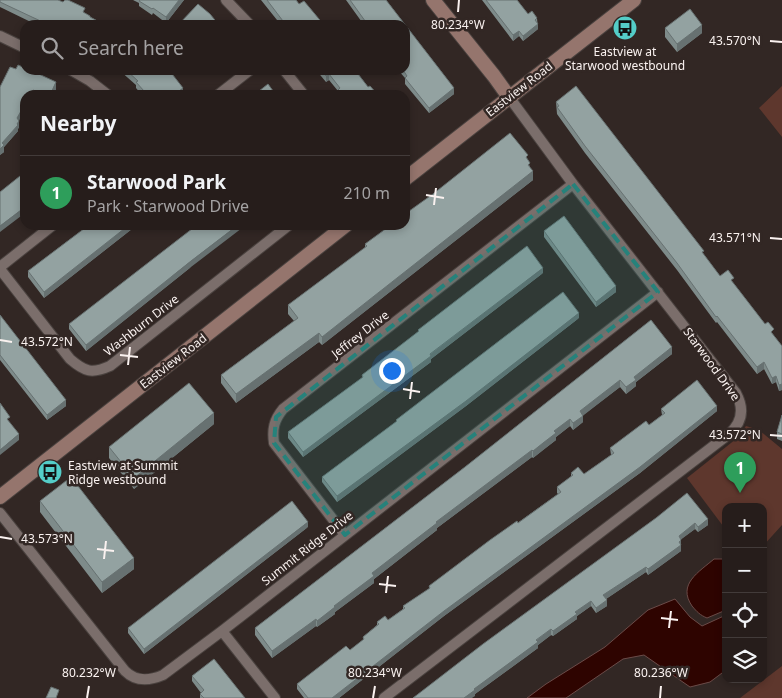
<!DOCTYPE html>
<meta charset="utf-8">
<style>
body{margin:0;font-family:"Noto Sans",sans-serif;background:#322a28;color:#f1f3f6}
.controls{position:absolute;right:15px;bottom:15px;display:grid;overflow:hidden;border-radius:10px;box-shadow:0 2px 8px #0003}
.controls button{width:45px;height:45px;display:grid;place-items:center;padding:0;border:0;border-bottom:1px solid #423b3a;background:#261d1b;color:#f1f3f6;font:25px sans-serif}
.you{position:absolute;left:391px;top:370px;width:18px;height:18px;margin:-12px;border:4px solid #fff;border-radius:50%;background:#1a73e8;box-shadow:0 0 0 8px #1a73e833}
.badge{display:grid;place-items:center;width:32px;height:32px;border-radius:50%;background:#bca0f2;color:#fff;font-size:16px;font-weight:700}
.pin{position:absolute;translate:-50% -41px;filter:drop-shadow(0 1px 2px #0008)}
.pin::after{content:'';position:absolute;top:26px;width:18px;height:15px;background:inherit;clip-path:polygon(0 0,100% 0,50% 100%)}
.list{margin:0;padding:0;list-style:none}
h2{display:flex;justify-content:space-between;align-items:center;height:65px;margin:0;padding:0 20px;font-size:21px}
h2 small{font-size:16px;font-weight:400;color:#a4a2a3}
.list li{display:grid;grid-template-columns:32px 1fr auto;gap:15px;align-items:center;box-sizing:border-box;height:75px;padding:0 20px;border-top:1px solid #423b3a}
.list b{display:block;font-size:19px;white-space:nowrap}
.list p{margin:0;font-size:16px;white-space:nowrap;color:#a4a2a3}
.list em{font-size:16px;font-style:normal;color:#a4a2a3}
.icon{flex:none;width:28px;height:28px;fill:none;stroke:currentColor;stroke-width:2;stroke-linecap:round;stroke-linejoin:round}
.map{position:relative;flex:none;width:782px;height:698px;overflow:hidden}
.search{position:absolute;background:#261d1b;box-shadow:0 2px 8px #0003;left:20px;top:20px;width:390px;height:55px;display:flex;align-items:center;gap:12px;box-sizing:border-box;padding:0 18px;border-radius:15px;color:#a4a2a3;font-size:19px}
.panel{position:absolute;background:#261d1b;box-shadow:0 2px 8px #0003;left:20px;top:90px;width:390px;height:140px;border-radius:15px}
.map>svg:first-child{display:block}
.green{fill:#5e372d}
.water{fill:#2e0400;stroke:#6b4b48}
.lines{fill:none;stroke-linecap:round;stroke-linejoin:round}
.street-casing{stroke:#4a423f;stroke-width:12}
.secondary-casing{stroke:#4a423f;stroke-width:16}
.street{stroke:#7b6e6b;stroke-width:10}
.secondary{stroke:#95756d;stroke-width:14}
.wall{fill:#7e8b8a}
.shaded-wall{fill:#677171}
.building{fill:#93a2a1;stroke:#677171}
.marked{fill:#26827b;fill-opacity:0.2;stroke:#26827b;stroke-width:4;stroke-dasharray:10 6;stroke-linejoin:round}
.ticks{fill:none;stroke:#faf2f0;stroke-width:2}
.labels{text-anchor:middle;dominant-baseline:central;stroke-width:5;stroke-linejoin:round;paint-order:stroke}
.poi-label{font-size:12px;fill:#faf2f0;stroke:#322724}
.street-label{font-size:12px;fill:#faf2f0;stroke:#322724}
.ticks-label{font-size:12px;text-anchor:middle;fill:#faf2f0;stroke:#322724;stroke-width:5;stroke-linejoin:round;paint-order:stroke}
</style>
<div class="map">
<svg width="782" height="698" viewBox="0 0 782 698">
<rect width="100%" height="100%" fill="#322724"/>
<path class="green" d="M782 86V137L759 108Z
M746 426 759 430 782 449V525L763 546V507H726V530L687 478 736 439Z
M782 666V698H740Z"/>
<path class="water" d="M714 559H726V610L707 618C700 615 697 612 692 606 677 584 699 572 714 559Z
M675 599 690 617 702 626 726 615V670L710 682 690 687 644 655 623 659 566 698H527L546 684 605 647 648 610Z"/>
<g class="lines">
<defs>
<path id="street" d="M226 0 250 25
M0 36 25 48
M71 70 90 81 108 95
M284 70 304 95
M218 95 250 70
M0 267 53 225
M0 269 70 359C85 372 92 374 110 366L289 225
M0 513 125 671C136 682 149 681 163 675L222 631 658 292
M345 535 274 443C272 429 274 420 283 409L573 184
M222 631 275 698
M384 698 729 434C743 422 744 408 736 393L573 184 509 97"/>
<path id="secondary" d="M433 0 494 76 509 97
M405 179 634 0
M0 497 346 225"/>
</defs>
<use href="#street" class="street-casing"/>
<use href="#secondary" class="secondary-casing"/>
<use href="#street" class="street"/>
<use href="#secondary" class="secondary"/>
</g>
<path class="wall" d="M0 0 85 13 90 17 105 25H37L0 7Z
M133 0H184L166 23 153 13 152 15 139 6V3Z
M261 0H296L299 4 324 25H281Z
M346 0H386L454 88V94L429 113 405 84V78L398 70H405V25H364Z
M482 0H517L528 14 537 18 538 29 523 41 519 36 513 41Z
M665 28 702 33 677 52 665 37Z
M16 69 56 89 53 95H25L19 121V127L18 129V131L4 147V152L0 155Z
M119 70H169L183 93 181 95H142L136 88V85Z
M316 70H355L368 87 378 95H338V91L329 80 326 82Z
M556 102 704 255 720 276 734 284 782 346V390L779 391 776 382 772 384 764 369 757 374 717 322 716 323 677 270 585 153 557 114Z
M528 160 533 180 322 345 319 342 236 403 221 383V375L294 321 288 314V305L365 248V244Z
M89 225H137L44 298 28 277V271Z
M544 231 616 292 596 307 544 237Z
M191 267 86 351 69 329V324Z
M543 273 431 359V362L303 457 288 438V432L362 378V375L418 332V330Z
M0 315 66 406 47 420 0 360Z
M579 318 466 406 337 502 322 482V477L396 422V420Z
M651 320 672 354 636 382V386L626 394 620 387 583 415V422L573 430 570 426 556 437V440L543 450 533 458 532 457 437 528V530L374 579V583L335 612V614L317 627 316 626 272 658 255 635V628L465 467Z
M661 409 717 411 640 473 444 616 339 698H304L297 689V684L350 650 363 640V637L377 625V622L388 620 403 609V606L429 589V586L558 494 557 493V487L571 477V473L584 474 611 455 610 448 649 425 662 415Z
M782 415V441L777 439V432Z
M214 424 134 489 109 458V447Z
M40 501 134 569 102 593 40 512Z
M656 518 708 525 698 532 695 529 681 539V551L648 575 646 572 606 599 607 606 596 613 591 606 577 616V619L553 636 551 635 538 645V648L475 694V696L413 698Z
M308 527 144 654 128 633V628Z
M192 676 245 698H200V694L201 693 192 681Z"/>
<path class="shaded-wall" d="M179 0H184L166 23V17Z
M538 24V29L523 41V36Z
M702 25V33L677 52V44Z
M519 31V36L513 41V35Z
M329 74V80L326 82V76Z
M56 82V89L53 95H50Z
M183 88V93L181 95H174Z
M454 88V94L429 113V108Z
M25 104V110L18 122 19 121V127L18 129V131L4 147V152L0 155V149L2 143Z
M533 171V180L322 345V337Z
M25 207V213L0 232V226Z
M129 225H137L44 298V292Z
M238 225H246L191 267 86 351V345L191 261Z
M543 268V273L431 359V362L303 457V452Z
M616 286V292L596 307V302Z
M579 313V318L466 406 337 502V496Z
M319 333V342L236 403V394Z
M672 347V354L636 382V386L626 394V387L634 377Z
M764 362V369L757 374V367Z
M776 376V382L772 384V378Z
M620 380V387L580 418V411Z
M782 384V390L779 391V385Z
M66 400V406L47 420V415Z
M717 406V411L640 473 444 616 339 698H332L444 611Z
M214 413V424L134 489V478Z
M583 416V422L573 430V423Z
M570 419V426L556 437V440L533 458V451L554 431Z
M19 434V440L0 455V450Z
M532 450V457L437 528V530L374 579V583L335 612V614L317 627V621L372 573 436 522Z
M708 519V525L698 532V527Z
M308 522V527L144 654V649Z
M695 523V529L679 541V536Z
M681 540V551L648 575V569Z
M134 558V569L102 593V582Z
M646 567V572L603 601V595Z
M607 600V606L596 613V608Z
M591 601V606L577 616V619L553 636V631L575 612Z
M316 619V626L272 658V651Z
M551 629V635L538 645V648L475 694V696L472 698H464L474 689Z"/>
<path class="building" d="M0 0H58L63 2 65 0H68L85 8 83 12 90 16V17L105 25H49L0 2Z
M140 0H179L166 17 153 8 152 9 139 1Z
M267 0H296L299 4 304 1 324 25H286Z
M350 0H386L454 88 429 108 405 78 407 76 403 70H405V25H368Z
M486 0H517L528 14 532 11 537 18 535 20 538 24 523 36 519 31 513 35Z
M198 4 210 14 219 25H180L179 24Z
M690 9 702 25 677 44 665 28Z
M18 65 25 68V70H30L56 82 50 95H45L33 90 30 95H25V104L17 118 19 121 17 124 18 125 2 143 4 145 0 149V87L10 67 16 69Z
M126 70H169L183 88 174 95H149L145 90 144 91 136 82 138 81Z
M321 70H355L368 87 370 86 378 95H341L338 90 340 88 329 74 326 76Z
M268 84 276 95H254Z
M576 86 704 251 702 252 720 276 728 270 734 278 731 280 765 324 768 322 774 329 771 332 782 346V384L779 385 776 376 772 378 764 362 757 367 717 316 716 317 677 263 585 146 557 107 559 106 556 102Z
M510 133 528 155 526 157 530 163 528 165 533 171 322 337 319 333 236 394 221 375 298 318 288 305 367 246 365 244 391 225H405V214L433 194Z
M25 172V207L0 226V192Z
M564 216 616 286 596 302 544 231Z
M89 225H129L44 292 28 271Z
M197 225H238L191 261 86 345 69 324Z
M527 246 543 268 430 354 431 356 303 452 288 432 363 377 362 375 419 331 418 330Z
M563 292 579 313 466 401 337 496 322 477 397 421 396 420Z
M0 315 66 400 47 415 0 355Z
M651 320 672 347 634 377 636 380 626 387 620 380 580 411 583 416 573 423 570 419 554 431 556 433 543 443 533 451 532 450 436 522 437 523 372 573 374 576 334 606 335 607 317 621 316 619 272 651 255 628 465 467Z
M697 380 717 406 640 467 444 611 332 698H308L297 684 346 646 350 650 364 639 363 637 379 624 377 622 385 616 388 620 405 608 403 606 430 588 429 586 490 540 517 521 518 523 561 492 557 487 573 475 571 473 578 467 584 474 614 453 610 448 646 421 649 425 665 413 661 409Z
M189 383 214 413 134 478 109 447Z
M0 403 10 417 7 419 19 434 0 450Z
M782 415V434L777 432Z
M71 477 134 558 102 582 40 501Z
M687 493 708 519 698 527 695 523 679 536 681 540 679 542 681 545 648 569 646 567 603 595 607 600 596 608 591 601 575 612 577 614 553 631 551 629 536 640 538 642 474 689 475 690 464 698H413L483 644 656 518Z
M292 501 308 522 144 649 128 628Z
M214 659 245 698H204L200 694 204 690 192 676Z
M51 687 59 690 56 698H46Z"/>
<path class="marked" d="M573 184 658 292 345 535 274 443 276 417Z"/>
<path class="ticks" d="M458 12 459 0M770 41 782 42M426 195 444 198M434 205 436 188M770 238 782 239M0 340 12 342M120 355 138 357M128 365 130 347M403 389 420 392M410 399 412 382M770 435 782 436M0 537 12 539M97 549 114 551M104 559 106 541M379 584 396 586M386 593 388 576M661 618 678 620M669 628 671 611M87 698 89 686M373 698 375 686M660 698 661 686"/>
<defs>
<symbol id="bus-disc" viewBox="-11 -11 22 22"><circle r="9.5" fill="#54cdc8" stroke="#322724"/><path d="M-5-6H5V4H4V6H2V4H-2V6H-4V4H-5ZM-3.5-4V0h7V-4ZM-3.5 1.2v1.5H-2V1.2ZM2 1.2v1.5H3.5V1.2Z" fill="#111"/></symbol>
</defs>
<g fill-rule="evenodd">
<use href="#bus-disc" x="611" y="14" width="28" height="28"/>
<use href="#bus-disc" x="36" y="458" width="28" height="28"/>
</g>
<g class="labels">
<g class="poi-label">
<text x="625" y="51">Eastview at<tspan x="625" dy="14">Starwood westbound</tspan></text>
<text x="68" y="465" text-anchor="start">Eastview at Summit<tspan x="68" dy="14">Ridge westbound</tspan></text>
</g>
<g class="street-label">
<text transform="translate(519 89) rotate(-38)">Eastview Road</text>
<text transform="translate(141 325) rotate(-38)">Washburn Drive</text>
<text transform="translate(360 334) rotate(-38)">Jeffrey Drive</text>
<text transform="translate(173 361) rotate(-38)">Eastview Road</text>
<text transform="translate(712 364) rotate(54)">Starwood Drive</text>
<text transform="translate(307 548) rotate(-38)">Summit Ridge Drive</text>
</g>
</g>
<g class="ticks-label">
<text x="458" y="29">80.234°W</text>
<text x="735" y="45">43.570°N</text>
<text x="735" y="242">43.571°N</text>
<text x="47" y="346">43.572°N</text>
<text x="735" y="439">43.572°N</text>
<text x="47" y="543">43.573°N</text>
<text x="89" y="677">80.232°W</text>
<text x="375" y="677">80.234°W</text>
<text x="661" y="677">80.236°W</text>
</g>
</svg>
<div class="controls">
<button>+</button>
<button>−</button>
<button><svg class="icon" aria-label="locate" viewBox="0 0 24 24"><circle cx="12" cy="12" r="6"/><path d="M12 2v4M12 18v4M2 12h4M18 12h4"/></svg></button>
<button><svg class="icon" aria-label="layers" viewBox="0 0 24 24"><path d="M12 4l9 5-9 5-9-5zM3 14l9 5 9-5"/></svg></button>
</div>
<div class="you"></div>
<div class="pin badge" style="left:740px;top:493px;background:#2e9e5b">1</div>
<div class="search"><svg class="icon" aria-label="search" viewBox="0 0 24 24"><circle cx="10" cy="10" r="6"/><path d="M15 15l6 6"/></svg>Search here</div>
<section class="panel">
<h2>Nearby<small></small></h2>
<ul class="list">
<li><span class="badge" style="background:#2e9e5b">1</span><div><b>Starwood Park</b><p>Park · Starwood Drive</p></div><em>210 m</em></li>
</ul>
</section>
</div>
